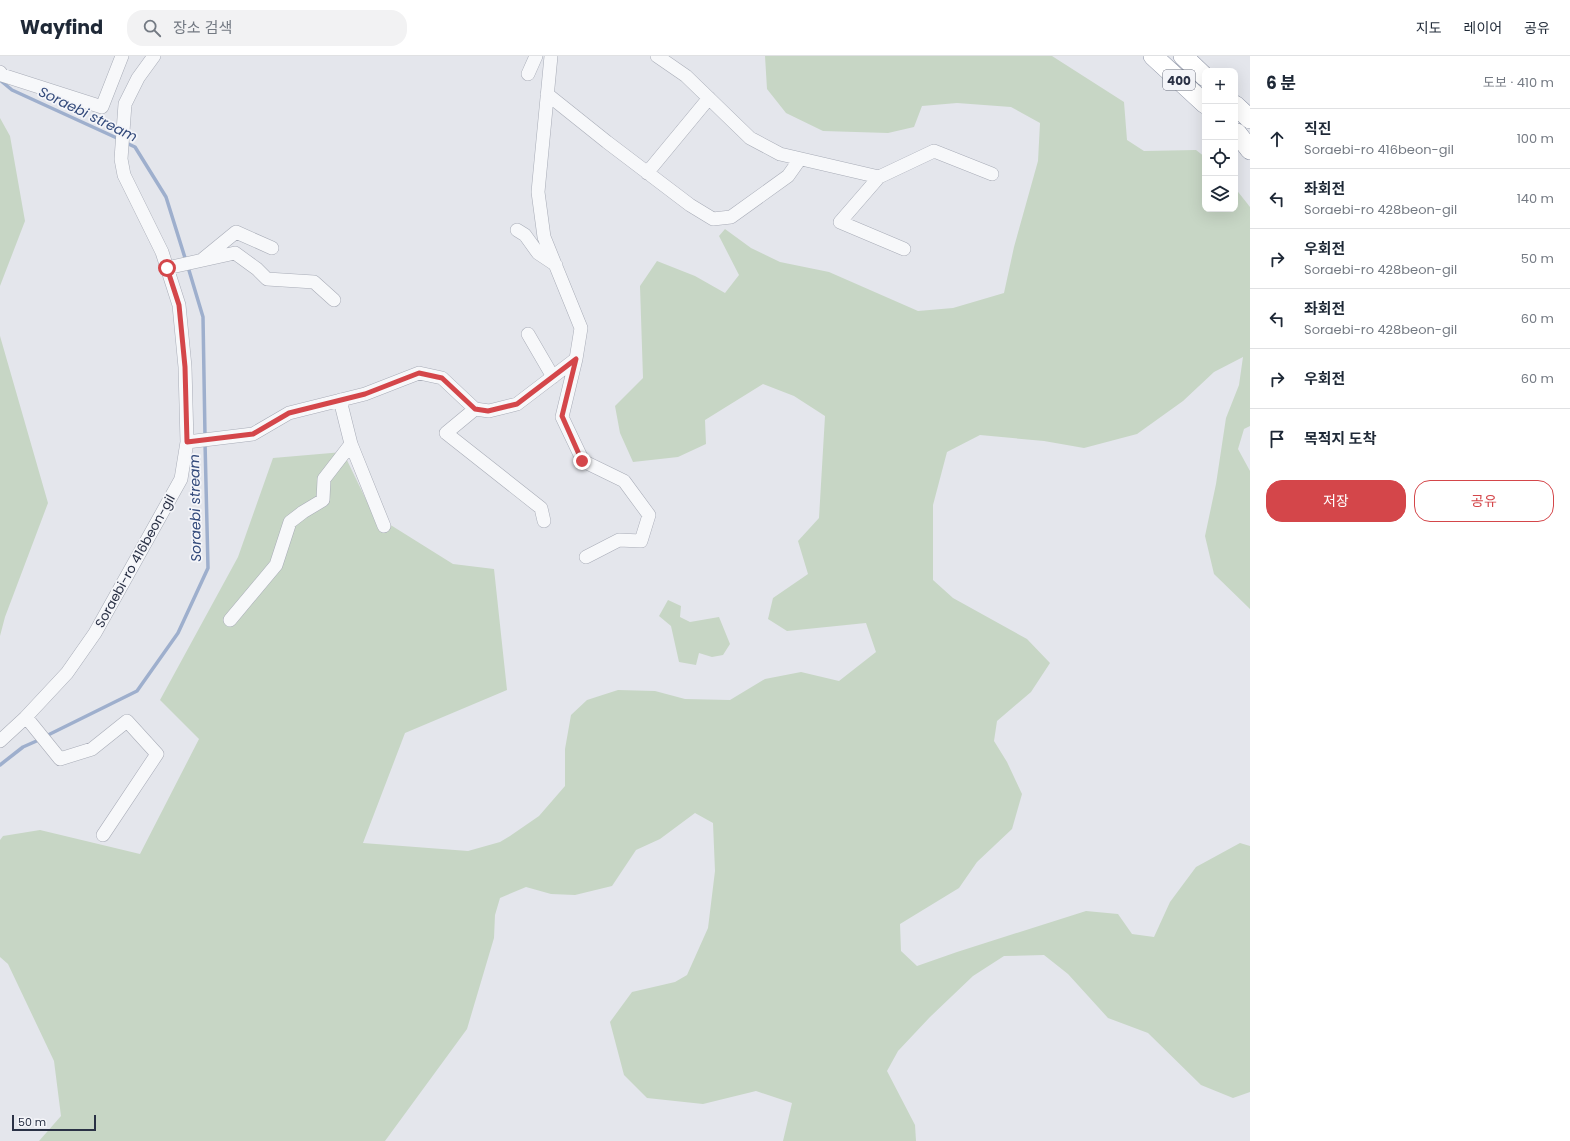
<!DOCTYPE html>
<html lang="ko">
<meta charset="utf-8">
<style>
body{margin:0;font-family:Poppins,"Noto Sans KR",sans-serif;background:#f2f2f3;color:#1f2937}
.controls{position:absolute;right:12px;top:12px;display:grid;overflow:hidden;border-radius:8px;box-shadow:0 4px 16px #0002}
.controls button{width:36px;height:36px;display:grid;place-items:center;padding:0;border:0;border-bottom:1px solid #e0e1e3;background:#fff;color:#1f2937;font:20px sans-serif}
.scale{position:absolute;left:12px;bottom:10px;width:84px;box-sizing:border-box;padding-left:4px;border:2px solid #2a3145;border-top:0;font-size:11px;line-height:14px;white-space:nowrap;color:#2a3145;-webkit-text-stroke:3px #f4f5f9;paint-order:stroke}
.stop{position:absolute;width:12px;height:12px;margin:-9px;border:3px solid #d4464a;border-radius:50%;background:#fff}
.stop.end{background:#d4464a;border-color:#fff;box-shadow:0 1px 4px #0008}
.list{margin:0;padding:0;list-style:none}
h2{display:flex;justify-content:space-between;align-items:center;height:52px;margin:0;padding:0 16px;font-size:17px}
h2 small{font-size:13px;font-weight:400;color:#747a83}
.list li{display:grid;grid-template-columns:26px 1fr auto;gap:12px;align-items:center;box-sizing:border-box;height:60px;padding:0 16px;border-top:1px solid #e0e1e3}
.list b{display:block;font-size:15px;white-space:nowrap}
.list p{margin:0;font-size:13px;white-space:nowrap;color:#747a83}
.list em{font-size:13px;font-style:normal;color:#747a83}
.actions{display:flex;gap:8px;padding:12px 16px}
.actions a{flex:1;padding:9px 0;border:1px solid #d4464a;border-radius:16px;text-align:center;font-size:14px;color:#d4464a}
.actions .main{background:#d4464a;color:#fff}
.icon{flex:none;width:22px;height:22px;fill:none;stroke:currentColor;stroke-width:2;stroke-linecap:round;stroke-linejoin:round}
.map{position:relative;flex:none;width:1250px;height:1085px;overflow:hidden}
header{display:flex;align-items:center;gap:24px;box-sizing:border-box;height:56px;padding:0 20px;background:#fff;border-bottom:1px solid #e0e1e3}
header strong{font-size:19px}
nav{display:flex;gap:22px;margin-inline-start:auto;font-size:14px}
.search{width:280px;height:36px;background:#f2f2f3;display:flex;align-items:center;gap:10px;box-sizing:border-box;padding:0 14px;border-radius:16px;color:#747a83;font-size:15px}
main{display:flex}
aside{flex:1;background:#fff}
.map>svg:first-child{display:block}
.green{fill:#c7d6c5}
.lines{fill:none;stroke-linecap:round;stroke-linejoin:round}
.stream{stroke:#9eafcd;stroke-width:3.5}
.minor-casing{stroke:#a8acb7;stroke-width:14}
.highway-casing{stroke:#8a91a3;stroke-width:20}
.minor{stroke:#f7f8fa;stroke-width:13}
.highway{stroke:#fff;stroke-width:19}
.route{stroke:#d4464a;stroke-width:5}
.labels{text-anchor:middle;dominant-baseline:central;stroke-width:3.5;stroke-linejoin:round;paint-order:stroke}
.shield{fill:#f4f5f9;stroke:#676c7b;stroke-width:1}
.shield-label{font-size:12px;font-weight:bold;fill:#2a3145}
.street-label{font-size:13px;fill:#2a3145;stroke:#f4f5f9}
.water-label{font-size:14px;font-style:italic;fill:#334a7b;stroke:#f4f5f9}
</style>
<header>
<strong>Wayfind</strong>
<div class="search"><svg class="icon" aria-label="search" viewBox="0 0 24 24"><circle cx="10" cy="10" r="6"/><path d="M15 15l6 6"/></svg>장소 검색</div>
<nav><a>지도</a><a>레이어</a><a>공유</a></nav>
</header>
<main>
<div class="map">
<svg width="1250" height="1085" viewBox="0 0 1250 1085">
<rect width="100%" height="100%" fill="#e4e6ec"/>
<path class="green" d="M765 0H1052L1124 46 1127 84 1144 95 1196 94 1205 101V153H1235V132L1250 151V370L1244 373 1238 393 1250 415V553L1214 518 1205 480 1216 428 1226 362 1239 329 1243 301 1214 316 1183 345 1137 378 1084 392 1044 385 980 379 947 396 933 449V524L953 542 1027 583 1050 607 1031 636 997 665 994 685 1007 706 1022 738 1012 773 977 806 959 832 900 868 901 895 917 910 957 896 1086 855 1118 858 1132 878 1154 881 1170 846 1196 811 1240 787 1250 790V1036L1233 1042 1201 1029 1148 977 1108 962 1068 918 1044 899 1004 900 973 920 930 961 898 995 887 1015 915 1069 916 1085H783L792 1047 756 1035 703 1048 647 1042 624 1019 610 966 632 936 675 926 687 919 708 872 715 815 713 767 695 757 660 783 636 794 612 830 575 839 551 838 526 831 500 842 495 859 494 882 467 973 385 1085H39L61 1060 54 1005 8 908 0 901V784L3 780 40 774 140 798 199 683 160 644 238 501 273 402 343 396 373 458 453 508 494 513 507 634 405 677 363 787 468 795 500 786 510 780 539 760 565 730V693L571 659 587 644 618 634 655 635 685 643 730 644 765 623 801 616 839 625 876 596 866 567 787 575 768 563 773 542 808 518 798 485 819 462 825 360 794 340 763 328 705 364 706 388 678 401 633 406 620 377 615 350 643 322 640 230 657 205 695 220 725 237 739 219 719 180 725 173 751 192 780 206 829 216 918 255 953 252 1004 237 1014 191 1038 105 1040 67 1011 51 957 47 922 50 914 71 888 77 823 75 786 57 767 33Z
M0 62 10 80 25 165 0 230Z
M0 280 48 447 5 561 0 580Z
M668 544 681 550 680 561 690 566 719 561 730 588 723 599 712 601 699 597 696 609 679 606 671 570 659 560Z"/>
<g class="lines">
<path class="stream" d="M0 24 12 34 119 83
M124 86 135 91 166 141 186 205
M188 211 203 261 205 380
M46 680 137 635 178 577 208 512 205 386
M0 709 23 691 41 683"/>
<defs>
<path id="minor" d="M657 0 686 20 750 82 780 98 879 121 934 95 992 118
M0 16 2 19 102 51 122 0
M528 18 536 0
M547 38 607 86 690 149 713 163 731 161 788 120 800 103
M647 117 709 42
M879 121 840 166 904 193
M517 174 525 179 538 197 556 209
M203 203 236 176 272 192
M167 212 235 197 257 213 267 223 314 226 334 244
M528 278 553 321
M576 303 562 361 583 405 624 425 649 459 641 485 619 484 586 501
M340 344 351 388 384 470
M475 353 446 377 541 452 544 465
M187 386 253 378 289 357 365 338 419 317 442 322 475 353 489 355 517 348 576 303 581 272 544 181 538 136 551 0
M230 564 276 509 290 466 303 456 323 444 324 423 351 388
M26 661 60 703 92 693 127 665 157 698 103 779
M0 685 25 662 67 617 95 577 181 423 187 386 185 311 179 249 162 196 124 119 121 103 125 48 138 22 154 0"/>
<path id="highway" d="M1153 0 1205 48
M1183 0 1205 21
M1235 49 1250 63
M1237 77 1250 94"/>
</defs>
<use href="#minor" class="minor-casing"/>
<use href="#highway" class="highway-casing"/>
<use href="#minor" class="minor"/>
<use href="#highway" class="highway"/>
</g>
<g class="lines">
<path class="route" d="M167 212 179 249 185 311 187 386 253 378 289 357 365 338 419 317 442 322 475 353 488 355 517 348 576 303 562 360 582 405"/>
</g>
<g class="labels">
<rect class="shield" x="1163" y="14" width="32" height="20" rx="3"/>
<g class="shield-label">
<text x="1179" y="24">400</text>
</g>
<g class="street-label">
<text transform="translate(135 505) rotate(-61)">Soraebi-ro 416beon-gil</text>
</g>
<g class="water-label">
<text transform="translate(88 58) rotate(26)">Soraebi stream</text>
<text transform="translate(195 452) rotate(-91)">Soraebi stream</text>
</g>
</g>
</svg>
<div class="controls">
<button>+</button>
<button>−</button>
<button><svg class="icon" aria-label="locate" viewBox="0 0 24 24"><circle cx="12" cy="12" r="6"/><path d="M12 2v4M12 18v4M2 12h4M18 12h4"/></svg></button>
<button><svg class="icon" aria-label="layers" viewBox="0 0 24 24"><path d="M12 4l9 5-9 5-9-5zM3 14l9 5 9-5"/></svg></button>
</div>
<div class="scale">50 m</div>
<div class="stop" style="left:167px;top:212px"></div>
<div class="stop end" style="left:582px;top:405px"></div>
</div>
<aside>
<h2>6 분<small>도보 · 410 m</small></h2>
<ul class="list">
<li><svg class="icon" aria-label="ahead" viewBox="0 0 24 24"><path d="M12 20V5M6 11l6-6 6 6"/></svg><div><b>직진</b><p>Soraebi-ro 416beon-gil</p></div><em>100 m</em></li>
<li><svg class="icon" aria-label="left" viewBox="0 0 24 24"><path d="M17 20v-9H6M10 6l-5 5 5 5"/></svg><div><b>좌회전</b><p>Soraebi-ro 428beon-gil</p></div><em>140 m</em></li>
<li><svg class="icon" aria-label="right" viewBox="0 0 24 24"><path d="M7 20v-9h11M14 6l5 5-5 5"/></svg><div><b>우회전</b><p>Soraebi-ro 428beon-gil</p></div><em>50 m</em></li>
<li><svg class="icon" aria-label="left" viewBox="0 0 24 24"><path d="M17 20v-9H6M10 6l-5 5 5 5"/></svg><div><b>좌회전</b><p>Soraebi-ro 428beon-gil</p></div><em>60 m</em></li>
<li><svg class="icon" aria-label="right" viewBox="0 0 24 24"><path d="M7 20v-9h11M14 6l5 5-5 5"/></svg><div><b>우회전</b></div><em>60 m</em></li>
<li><svg class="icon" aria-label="arrive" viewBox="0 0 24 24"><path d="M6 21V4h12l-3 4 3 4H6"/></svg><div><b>목적지 도착</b></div></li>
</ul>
<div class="actions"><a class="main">저장</a><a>공유</a></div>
</aside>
</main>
